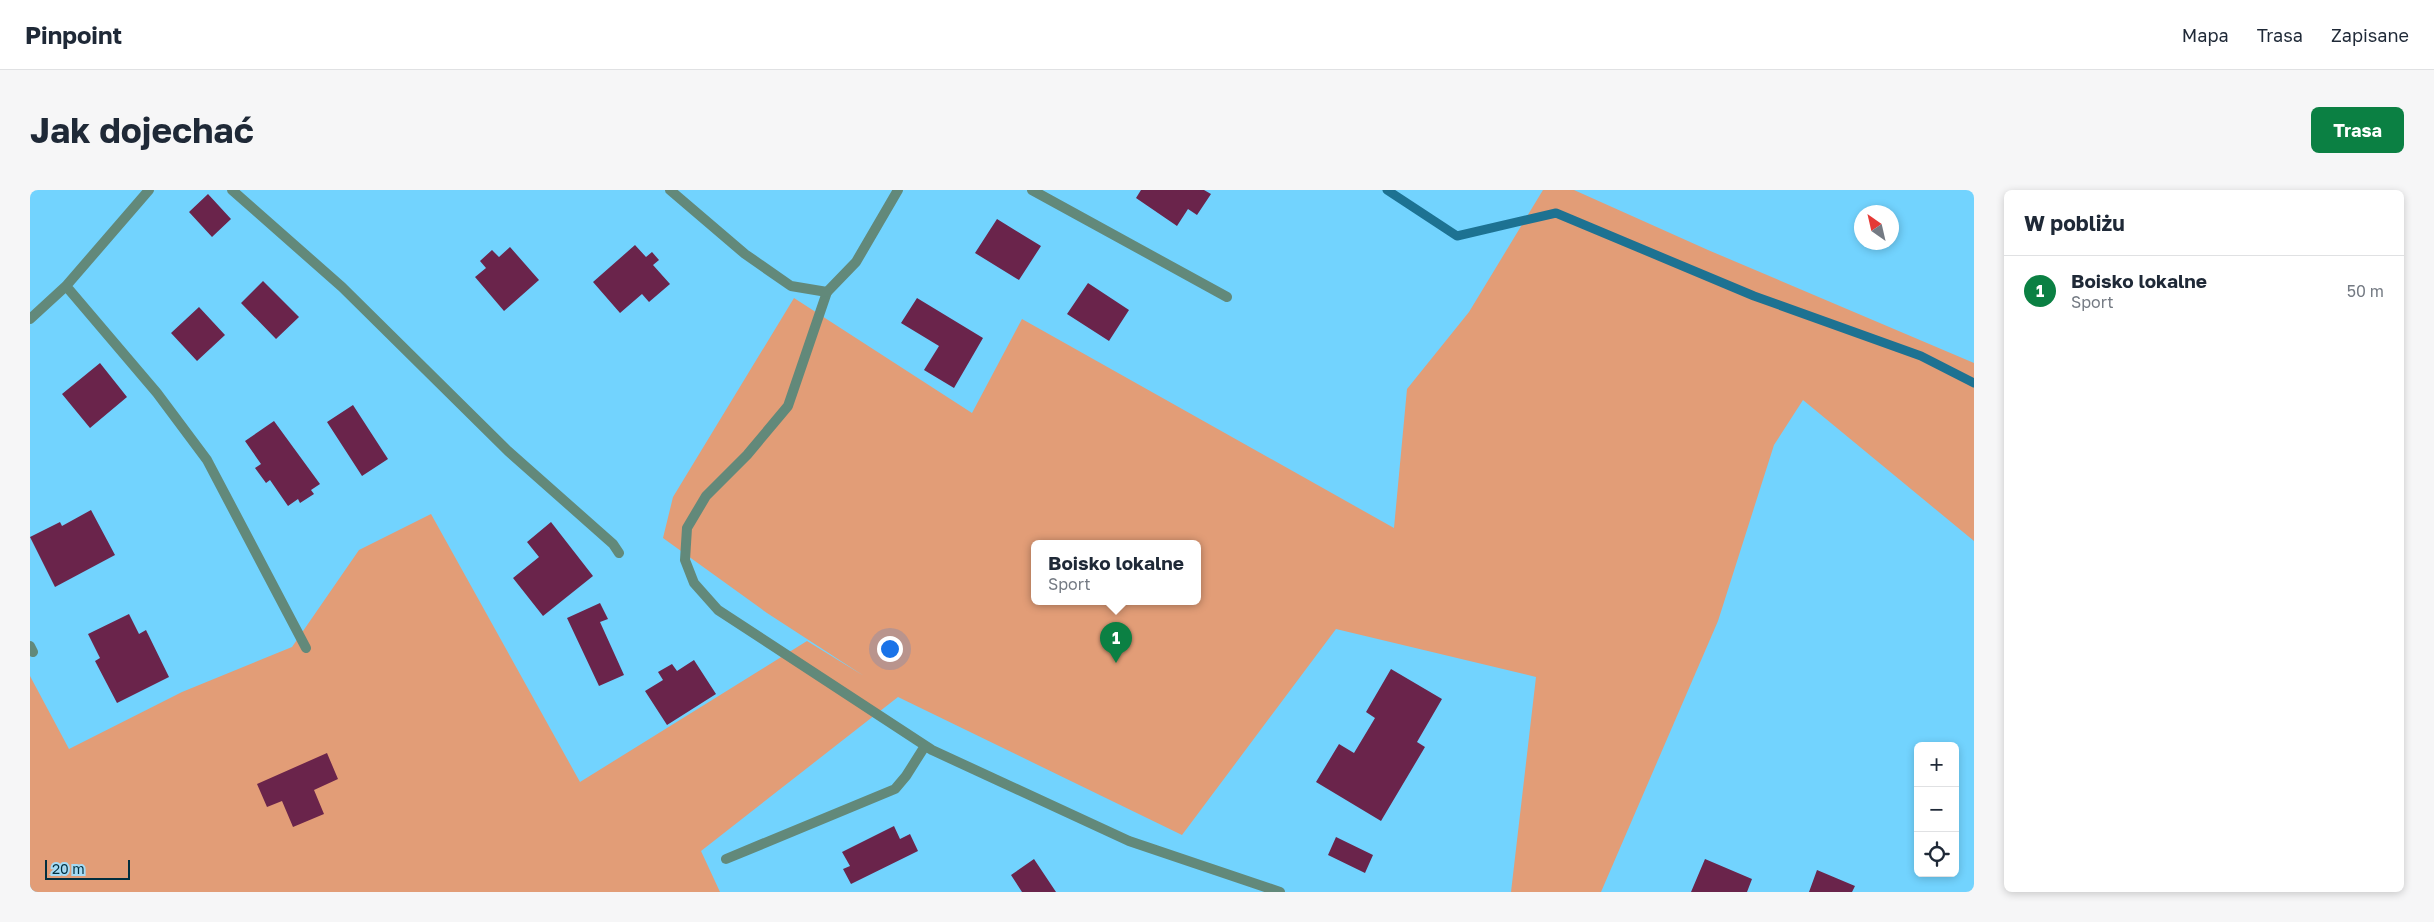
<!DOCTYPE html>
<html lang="pl">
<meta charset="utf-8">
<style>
body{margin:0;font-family:"Golos Text",sans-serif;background:#f6f6f7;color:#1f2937}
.controls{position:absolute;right:15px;bottom:15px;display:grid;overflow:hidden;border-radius:8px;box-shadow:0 2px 8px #0003}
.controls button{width:45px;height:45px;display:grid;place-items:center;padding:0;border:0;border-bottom:1px solid #e0e1e3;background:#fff;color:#1f2937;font:25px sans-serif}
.compass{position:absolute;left:1824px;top:15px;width:45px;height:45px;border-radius:50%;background:#fff;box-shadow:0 2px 8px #0003;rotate:326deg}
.scale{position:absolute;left:15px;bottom:12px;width:85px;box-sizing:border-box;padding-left:5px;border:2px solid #022f3f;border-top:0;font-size:14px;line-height:18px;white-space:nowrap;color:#022f3f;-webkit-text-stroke:4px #a5dbf5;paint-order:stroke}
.you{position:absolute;left:859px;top:458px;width:18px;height:18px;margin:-12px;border:4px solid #fff;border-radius:50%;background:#1a73e8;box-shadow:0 0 0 8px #1a73e833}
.badge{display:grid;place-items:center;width:32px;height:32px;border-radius:50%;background:#0b8043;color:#fff;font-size:16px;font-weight:700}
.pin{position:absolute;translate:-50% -41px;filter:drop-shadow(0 1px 2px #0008)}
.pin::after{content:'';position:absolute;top:26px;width:18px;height:15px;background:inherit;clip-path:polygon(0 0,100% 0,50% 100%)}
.popup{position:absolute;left:1001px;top:350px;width:170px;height:65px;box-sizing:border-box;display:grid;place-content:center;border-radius:8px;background:#fff;filter:drop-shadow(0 1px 4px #0005);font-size:16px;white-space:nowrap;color:#747a83}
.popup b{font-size:19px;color:#1f2937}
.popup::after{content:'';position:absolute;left:50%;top:100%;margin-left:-10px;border:10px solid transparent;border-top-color:#fff}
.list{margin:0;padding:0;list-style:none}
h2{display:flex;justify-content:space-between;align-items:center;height:65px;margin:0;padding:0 20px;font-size:21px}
h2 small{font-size:16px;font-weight:400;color:#747a83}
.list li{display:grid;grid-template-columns:32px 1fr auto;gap:15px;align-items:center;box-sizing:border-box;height:70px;padding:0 20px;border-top:1px solid #e0e1e3}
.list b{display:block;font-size:19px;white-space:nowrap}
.list p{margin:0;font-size:16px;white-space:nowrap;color:#747a83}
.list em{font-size:16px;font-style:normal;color:#747a83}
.icon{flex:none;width:28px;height:28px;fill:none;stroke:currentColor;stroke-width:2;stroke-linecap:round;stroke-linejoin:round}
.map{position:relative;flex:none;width:1944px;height:702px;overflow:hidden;border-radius:8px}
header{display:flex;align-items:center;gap:30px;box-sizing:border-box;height:70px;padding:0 25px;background:#fff;border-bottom:1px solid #e0e1e3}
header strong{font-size:24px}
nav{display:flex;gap:28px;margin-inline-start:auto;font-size:18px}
.intro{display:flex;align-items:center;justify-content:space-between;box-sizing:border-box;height:120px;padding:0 30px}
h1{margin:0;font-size:35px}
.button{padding:12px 22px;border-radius:8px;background:#0b8043;color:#fff;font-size:18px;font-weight:700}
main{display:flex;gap:30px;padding:0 30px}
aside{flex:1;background:#fff;border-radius:8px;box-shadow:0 2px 8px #0003}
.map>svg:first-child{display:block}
.green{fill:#e29d77;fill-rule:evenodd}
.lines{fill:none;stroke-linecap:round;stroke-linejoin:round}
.stream{stroke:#1d7292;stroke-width:9}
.building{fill:#6a244b}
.service{stroke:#62897a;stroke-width:10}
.minor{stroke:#62897a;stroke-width:10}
</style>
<header>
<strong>Pinpoint</strong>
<nav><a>Mapa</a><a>Trasa</a><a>Zapisane</a></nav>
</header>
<div class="intro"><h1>Jak dojechać</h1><a class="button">Trasa</a></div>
<main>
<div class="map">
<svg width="1944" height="702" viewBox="0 0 1944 702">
<rect width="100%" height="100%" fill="#72d3fe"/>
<path class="green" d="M1513 0H1544L1678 60 1944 173V351L1773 210 1744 255 1688 431 1571 702H1481L1506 487 1306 439 1152 645 868 507 671 661 690 702H0V486L39 559 152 502 262 457 329 360 401 324 550 592 777 451 834 486 737 423 633 348 643 307 764 108 942 223 992 129 1364 338 1377 199 1439 122ZM1005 354H1167V412H1005Z"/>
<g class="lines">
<path class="stream" d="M1357 0 1427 46 1526 23 1724 106 1891 166 1944 193"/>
</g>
<path class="building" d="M1111 0H1174L1181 4 1167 25 1158 19 1147 36 1106 8Z
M178 4 201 29 182 47 159 22Z
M967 29 1011 56 989 90 945 63Z
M605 55 616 67 622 62 629 70 623 75 640 94 619 112 612 104 590 123 563 92Z
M480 57 509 90 474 121 445 87 456 78 450 71 462 60 469 67Z
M233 91 269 127 246 149 211 113Z
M1058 93 1099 120 1079 151 1037 124Z
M887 108 953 148 924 198 894 180 909 156 871 133Z
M169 117 195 145 167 171 141 143Z
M70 173 97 207 60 238 32 204Z
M323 215 358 269 332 286 297 232Z
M244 231 290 294 281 300 284 304 270 313 268 309 258 316 240 290 236 293 225 278 231 274 215 251Z
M61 320 85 365 25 397 0 347 30 332 32 336Z
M521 332 563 386 513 426 483 388 509 367 497 352Z
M570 413 578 429 570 432 594 485 569 496 537 428Z
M99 424 109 444 116 440 139 487 87 513 65 471 70 468 58 444Z
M664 470 686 504 637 535 615 501 633 490 628 482 642 474 647 481Z
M1361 479 1412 509 1387 552 1395 557 1351 631 1286 592 1309 554 1324 563 1345 528 1336 522Z
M297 563 308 589 284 600 294 624 263 637 252 611 237 617 227 594Z
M864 636 870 649 880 644 888 661 821 694 813 679 820 676 812 662Z
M1306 647 1343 665 1335 683 1298 665Z
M1004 669 1026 702H992L981 685Z
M1675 669 1722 689 1717 702H1661Z
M1787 680 1825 696 1822 702H1779Z"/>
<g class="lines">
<path class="service" d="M202 0 312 97 478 261 583 354 589 363
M1002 0 1197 107
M36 96 127 203 177 270 276 458
M797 102 758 216 717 265 676 306 657 338 655 370 664 393 688 420 902 560 1099 651 1250 702
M0 129 36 96 119 0
M0 456 3 462
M696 669 865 599 876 586 895 556"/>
<path class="minor" d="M640 0 715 64 761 96 797 102 826 72 868 0"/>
</g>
</svg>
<div class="controls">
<button>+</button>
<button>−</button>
<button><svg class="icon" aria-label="locate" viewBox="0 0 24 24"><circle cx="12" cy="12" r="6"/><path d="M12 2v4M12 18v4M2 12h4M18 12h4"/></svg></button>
</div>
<svg class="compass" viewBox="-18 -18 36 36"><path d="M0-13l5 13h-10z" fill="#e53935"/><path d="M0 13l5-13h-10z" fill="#747a83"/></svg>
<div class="scale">20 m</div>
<div class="you"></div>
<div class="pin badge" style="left:1086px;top:473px">1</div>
<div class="popup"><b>Boisko lokalne</b>Sport</div>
</div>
<aside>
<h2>W pobliżu<small></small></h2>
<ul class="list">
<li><span class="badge">1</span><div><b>Boisko lokalne</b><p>Sport</p></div><em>50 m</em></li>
</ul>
</aside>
</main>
